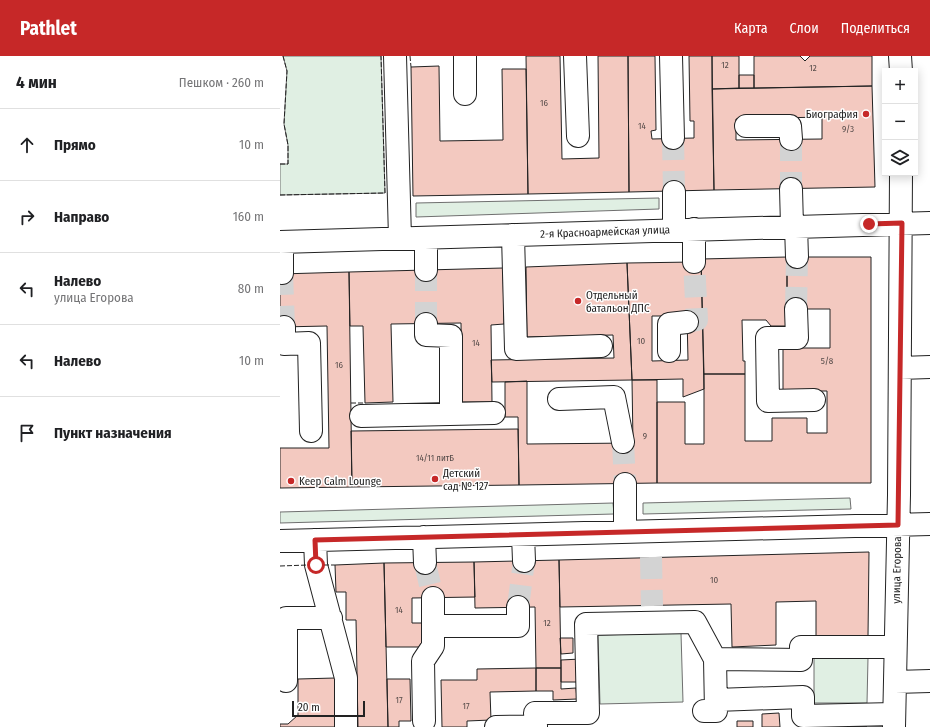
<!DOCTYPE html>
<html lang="ru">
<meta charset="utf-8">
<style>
body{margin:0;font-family:"Fira Sans Condensed",sans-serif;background:#f2f2f2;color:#202124}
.controls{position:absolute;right:12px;top:12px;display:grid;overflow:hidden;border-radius:0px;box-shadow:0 2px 10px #0003}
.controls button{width:36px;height:36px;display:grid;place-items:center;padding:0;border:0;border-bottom:1px solid #e0e0e0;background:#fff;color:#202124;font:20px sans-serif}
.scale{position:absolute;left:12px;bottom:10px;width:73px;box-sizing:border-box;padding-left:4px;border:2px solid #222;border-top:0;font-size:11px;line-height:14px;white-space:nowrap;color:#222;-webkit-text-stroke:3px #fff;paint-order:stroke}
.stop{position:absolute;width:12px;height:12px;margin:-9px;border:3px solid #c62828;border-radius:50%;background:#fff}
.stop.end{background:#c62828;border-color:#fff;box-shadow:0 1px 4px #0008}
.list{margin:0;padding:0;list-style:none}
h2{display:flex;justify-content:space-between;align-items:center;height:52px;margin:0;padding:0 16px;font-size:17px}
h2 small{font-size:13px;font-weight:400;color:#757577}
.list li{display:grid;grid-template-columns:26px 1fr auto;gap:12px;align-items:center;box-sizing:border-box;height:72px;padding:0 16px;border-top:1px solid #e0e0e0}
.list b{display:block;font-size:15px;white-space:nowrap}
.list p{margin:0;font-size:13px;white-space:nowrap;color:#757577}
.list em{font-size:13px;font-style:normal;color:#757577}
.icon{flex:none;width:22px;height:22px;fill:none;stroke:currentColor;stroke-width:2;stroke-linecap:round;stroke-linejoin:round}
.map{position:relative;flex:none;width:650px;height:671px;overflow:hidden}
header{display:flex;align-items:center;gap:24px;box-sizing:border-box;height:56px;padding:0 20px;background:#c62828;color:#fff}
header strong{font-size:19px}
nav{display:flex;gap:22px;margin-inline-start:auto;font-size:14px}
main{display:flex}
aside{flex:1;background:#fff}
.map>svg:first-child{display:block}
.green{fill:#e0efe3;stroke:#6f6f6f}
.building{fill:#f3c9c0;stroke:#222;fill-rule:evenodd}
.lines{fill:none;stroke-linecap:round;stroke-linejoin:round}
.minor-tunnel{stroke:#d3d3d3;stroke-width:22;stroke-dasharray:22 11;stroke-linecap:butt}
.minor-casing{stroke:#222;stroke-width:24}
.minor{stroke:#fff;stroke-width:22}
.fence{stroke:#222;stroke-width:1;stroke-dasharray:5 2;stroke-linecap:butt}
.route{stroke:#c62828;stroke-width:5}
.poi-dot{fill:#c62828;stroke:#fff;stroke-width:1.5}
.labels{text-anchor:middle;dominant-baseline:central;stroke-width:3;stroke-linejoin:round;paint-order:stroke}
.number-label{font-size:9px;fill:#564c4a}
.poi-label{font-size:11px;fill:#222;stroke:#fff;text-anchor:start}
.street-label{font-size:11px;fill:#222;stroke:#fff}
</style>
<header>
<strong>Pathlet</strong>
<nav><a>Карта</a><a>Слои</a><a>Поделиться</a></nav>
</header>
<main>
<aside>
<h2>4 мин<small>Пешком · 260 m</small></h2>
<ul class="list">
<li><svg class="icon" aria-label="ahead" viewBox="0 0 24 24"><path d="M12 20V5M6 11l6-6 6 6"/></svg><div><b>Прямо</b></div><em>10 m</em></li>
<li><svg class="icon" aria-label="right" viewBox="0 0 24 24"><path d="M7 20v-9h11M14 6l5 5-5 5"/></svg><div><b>Направо</b></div><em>160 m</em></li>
<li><svg class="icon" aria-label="left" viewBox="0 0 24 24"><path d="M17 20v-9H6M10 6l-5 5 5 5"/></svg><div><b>Налево</b><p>улица Егорова</p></div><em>80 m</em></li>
<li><svg class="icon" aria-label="left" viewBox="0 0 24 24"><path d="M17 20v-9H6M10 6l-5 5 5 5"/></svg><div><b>Налево</b></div><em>10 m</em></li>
<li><svg class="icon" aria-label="arrive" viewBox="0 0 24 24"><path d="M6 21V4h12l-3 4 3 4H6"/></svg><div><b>Пункт назначения</b></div></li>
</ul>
</aside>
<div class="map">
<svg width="650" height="671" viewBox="0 0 650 671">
<rect width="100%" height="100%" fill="#fff"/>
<path class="green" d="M3 0H101L105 137 0 139V108H8V89L4 68 7 15Z
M379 142V153L136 161V147Z
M570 442 571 453 363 458V447Z
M333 447 334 458 0 467V456Z
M401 577 403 646 320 648 318 579Z
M534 602H588L587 647H534Z"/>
<path class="building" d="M246 0H280L282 103 319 102 318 0H348L349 136 248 138Z
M348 0H375L376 74 371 75 372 83 414 82V65H410L409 0H432L434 134 349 136Z
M432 0H459V32L432 33Z
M474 0H520L525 5 530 0H592V30L474 32Z
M159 10 160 85 223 84 222 13H246L248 138 133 140 131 11Z
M459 19H474V32H459Z
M592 30 595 131 434 134 432 33ZM542 61V83L456 84V63Z
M507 201H591V427H377V346H405V388H424V318H465V385H492V362H527V377H547V335H503V292H550V253H507Z
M507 201V270H491L486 264H462L463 305H465V318H424L421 203Z
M421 203 424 333 403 341V323L352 324 347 207 414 206ZM372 260H407L408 304 372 305Z
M347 207 352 324 212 326 211 304 334 302 333 279 247 281 246 211Z
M223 212 224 268 211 269 212 346H182L181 267 111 268 113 346 85 347 83 270H70L69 216Z
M69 216 72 431 0 432V392H49L47 270 0 271V218Z
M352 324H377V427L239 429 238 361H225V326L247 325V388L353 387Z
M238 373 239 429 72 431 71 375Z
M589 496 588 580H536V545L496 546V589L452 591 451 548 280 551 279 504Z
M279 504 281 612H256L255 551 195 552 194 506Z
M194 506 195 541 132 542V567H147V591H106L104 507Z
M104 507 108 671H78L76 564H66V536H56L55 509Z
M280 582H293V597L281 598Z
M301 603V626H281V604Z
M256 612V635L210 636 211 664 187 665V671H162L161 624H197V613Z
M256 612H281V633L296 632 297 643 273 644V635H256Z
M55 622 56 671H0V668H8L18 659V623Z
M107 623H130L131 665H119V671H108Z
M499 657 500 671H482V658Z
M457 665H473V671H457Z
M562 670H587L545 671Z"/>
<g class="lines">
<path class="minor-tunnel" d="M393 82 394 136
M511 83V133
M2 217 4 271
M516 253 517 201
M407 266 417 264 414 206
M146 268V214
M343 386 345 428
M371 501 372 550
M145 507 153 542
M238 551 244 505"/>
<defs>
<path id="minor" d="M115 0 120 182
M185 0V38
M295 0 298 80
M391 0 393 82
M620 0 621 15
M466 70H510L511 83
M511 133 512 170
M394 136V173
M516 170 517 201
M414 173V206
M233 179 236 293 321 290
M146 182V214
M0 186 650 167
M2 186V217
M516 253 517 282H487L488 345 534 344
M146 268V279L171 280V358
M4 271V288L29 287 31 375
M389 295V268L407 266
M620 312 650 311
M279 343 334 341 343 386
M81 360 214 357
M345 428V476
M243 479 244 505
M144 481 145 507
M35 484 36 509 66 622V671
M0 485 650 468
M153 542V570
M6 625V562H51
M615 626 650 625
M436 644 523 641V660L614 658
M424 655H436L435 603 521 604V591H615
M144 665 143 605 153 590V570H238V551
M216 671 256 670
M256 671 255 657H308L306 568 415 566 435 603
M614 671 619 439 621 117"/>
</defs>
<use href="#minor" class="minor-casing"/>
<use href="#minor" class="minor"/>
<path class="fence" d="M130 0 131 11
M0 108H8V89L4 68 7 15 3 0
M0 139 105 137 101 0
M71 347H85
M44 509H55
M0 510 28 509"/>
</g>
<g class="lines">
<path class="route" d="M36 509 35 484 618 469 622 167 589 168"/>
</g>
<g class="poi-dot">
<circle cx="586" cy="58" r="4"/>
<circle cx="298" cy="245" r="4"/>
<circle cx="155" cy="423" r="4"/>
<circle cx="11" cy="425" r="4"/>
</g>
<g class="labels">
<g class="number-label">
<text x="445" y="9">12</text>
<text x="533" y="12">12</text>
<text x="264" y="47">16</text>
<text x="362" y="70">14</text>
<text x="568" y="73">9/3</text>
<text x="361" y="285">10</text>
<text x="196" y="287">14</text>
<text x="547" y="305">5/8</text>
<text x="59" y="309">16</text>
<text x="365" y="380">9</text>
<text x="155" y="402">14/11 литБ</text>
<text x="434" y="524">10</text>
<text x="119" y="554">14</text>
<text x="267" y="567">12</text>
<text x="119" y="644">17</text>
<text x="186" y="650">17</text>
</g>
<g class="poi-label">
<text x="578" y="58" text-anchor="end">Биография</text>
<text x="306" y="239">Отдельный<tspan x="306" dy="13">батальон ДПС</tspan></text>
<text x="163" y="417">Детский<tspan x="163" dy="13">сад № 127</tspan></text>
<text x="19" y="425">Keep Calm Lounge</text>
</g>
<g class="street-label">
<text transform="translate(325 176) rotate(-2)">2-я Красноармейская улица</text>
<text transform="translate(617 514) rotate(-89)">улица Егорова</text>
</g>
</g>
</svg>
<div class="controls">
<button>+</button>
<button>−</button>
<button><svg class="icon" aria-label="layers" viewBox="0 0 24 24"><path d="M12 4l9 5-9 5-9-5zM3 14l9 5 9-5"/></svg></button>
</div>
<div class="scale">20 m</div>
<div class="stop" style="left:36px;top:509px"></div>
<div class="stop end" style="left:589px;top:168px"></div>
</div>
</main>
